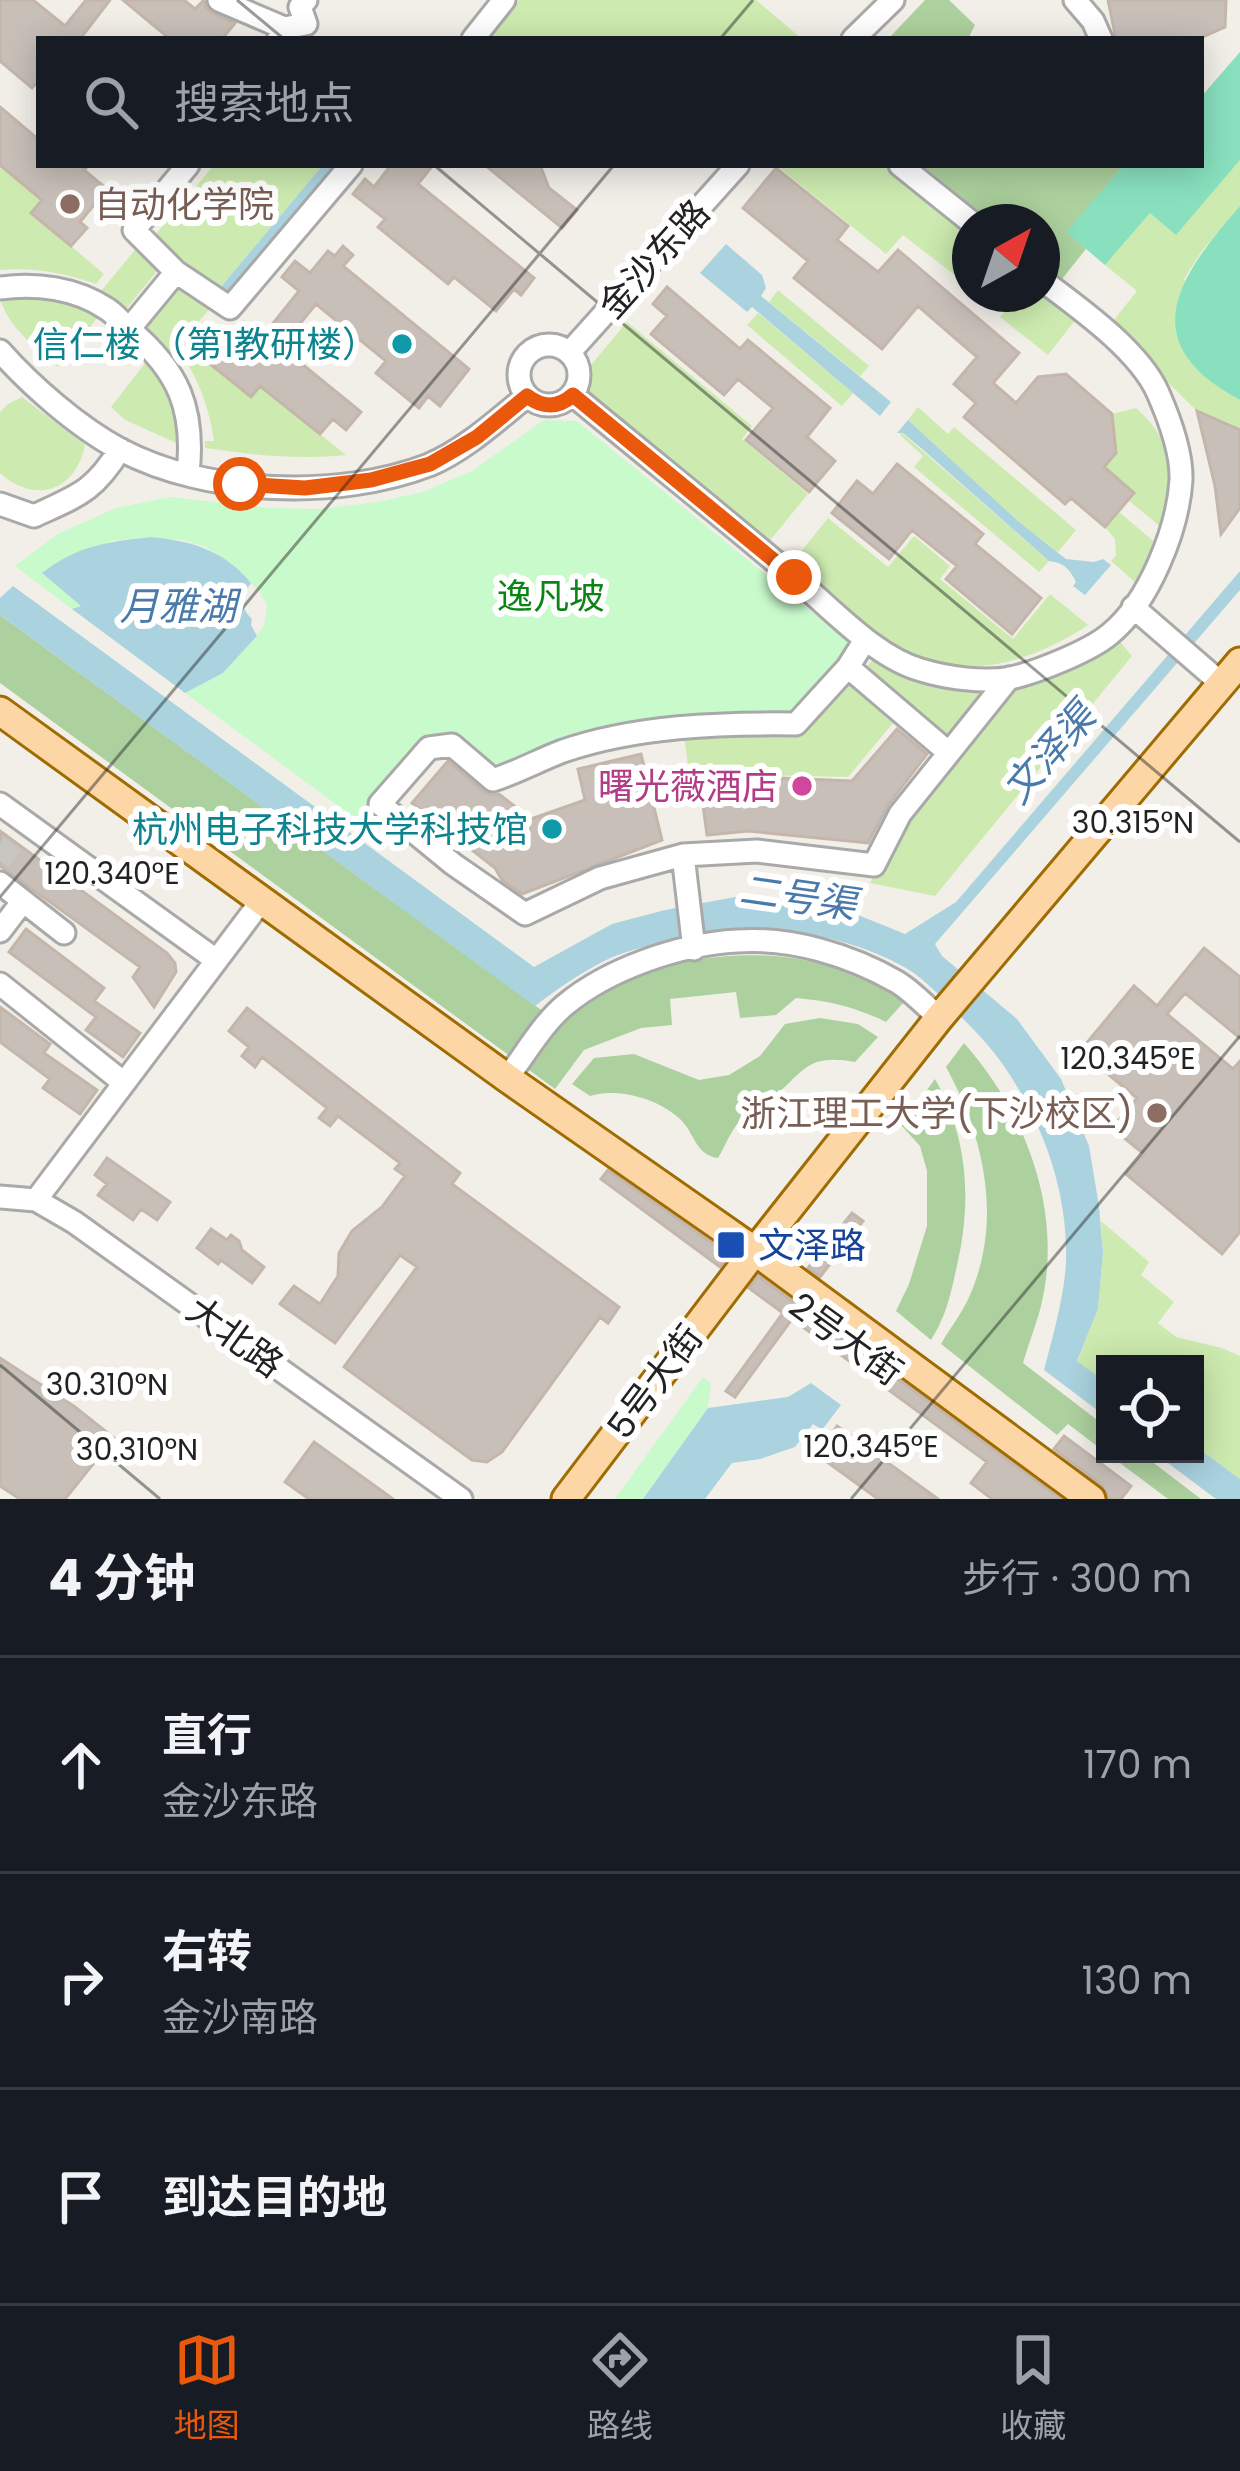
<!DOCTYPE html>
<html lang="zh">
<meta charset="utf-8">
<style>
body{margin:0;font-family:Poppins,"Noto Sans SC",sans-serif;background:#20242c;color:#f1f3f6}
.controls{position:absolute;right:36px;bottom:36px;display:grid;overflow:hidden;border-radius:0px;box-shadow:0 6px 30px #0003}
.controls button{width:108px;height:108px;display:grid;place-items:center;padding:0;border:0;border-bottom:3px solid #363941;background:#171b24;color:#f1f3f6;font:60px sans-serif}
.compass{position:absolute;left:952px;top:204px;width:108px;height:108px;border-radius:50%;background:#171b24;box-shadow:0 6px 30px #0003;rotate:40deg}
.stop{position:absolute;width:36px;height:36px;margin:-27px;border:9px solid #ea580c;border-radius:50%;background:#fff}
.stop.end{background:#ea580c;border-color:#fff;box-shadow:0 3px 12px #0008}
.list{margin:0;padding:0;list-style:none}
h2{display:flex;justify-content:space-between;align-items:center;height:156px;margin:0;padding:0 48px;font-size:51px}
h2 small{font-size:39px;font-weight:400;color:#9ea1a6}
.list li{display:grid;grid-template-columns:78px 1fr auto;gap:36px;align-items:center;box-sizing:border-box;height:216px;padding:0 48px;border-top:3px solid #363941}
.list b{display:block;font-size:45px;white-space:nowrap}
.list p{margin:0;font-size:39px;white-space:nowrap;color:#9ea1a6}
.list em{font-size:39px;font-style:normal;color:#9ea1a6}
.icon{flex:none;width:66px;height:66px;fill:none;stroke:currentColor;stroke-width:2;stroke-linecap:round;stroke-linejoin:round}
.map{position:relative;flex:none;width:1240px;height:1499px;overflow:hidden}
.search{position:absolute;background:#171b24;box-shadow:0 6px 30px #0003;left:36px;right:36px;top:36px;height:132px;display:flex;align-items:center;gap:30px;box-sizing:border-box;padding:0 42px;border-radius:0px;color:#9ea1a6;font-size:45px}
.sheet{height:804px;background:#171b24}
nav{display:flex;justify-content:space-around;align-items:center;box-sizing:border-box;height:168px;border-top:3px solid #363941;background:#171b24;font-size:33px;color:#9ea1a6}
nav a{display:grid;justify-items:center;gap:6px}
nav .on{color:#ea580c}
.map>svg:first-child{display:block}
.grass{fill:#cdebb0}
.forest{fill:#add19e}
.park{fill:#c8facc}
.pitch{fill:#88e0be}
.water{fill:#aad3df}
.building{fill:#c7bfb8;stroke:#c4b6ab;stroke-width:3}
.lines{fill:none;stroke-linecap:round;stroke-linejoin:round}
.minor-tunnel{stroke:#c8c6c1;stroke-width:21;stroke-dasharray:21 10;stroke-linecap:butt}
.minor-casing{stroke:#a9a9a9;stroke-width:27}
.major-casing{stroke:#a06b00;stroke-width:33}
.minor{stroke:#fff;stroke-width:21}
.major{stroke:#fcd6a4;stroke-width:27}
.route{stroke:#ea580c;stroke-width:15}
.ticks{fill:none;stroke:#222;stroke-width:3;stroke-opacity:0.45}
.education-dot{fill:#8d6e63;stroke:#fff;stroke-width:4.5}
.culture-dot{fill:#0f9aa8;stroke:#fff;stroke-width:4.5}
.hotel-dot{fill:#d1479c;stroke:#fff;stroke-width:4.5}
.transit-dot{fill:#1a4fb4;stroke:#fff;stroke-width:4.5}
.labels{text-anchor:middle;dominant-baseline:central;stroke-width:12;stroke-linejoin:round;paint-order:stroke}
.education-label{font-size:36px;fill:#785e54;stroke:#fff;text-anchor:start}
.street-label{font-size:36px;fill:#222;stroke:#fff}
.culture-label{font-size:36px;fill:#0d838f;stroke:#fff;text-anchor:end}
.park-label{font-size:36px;fill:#0c8416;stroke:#fff}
.hotel-label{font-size:36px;fill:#b23c85;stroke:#fff;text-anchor:end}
.transit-label{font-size:36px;fill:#164399;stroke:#fff;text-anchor:start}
.water-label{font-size:39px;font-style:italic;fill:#4a7aab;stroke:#fff}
.ticks-label{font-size:30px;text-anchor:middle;fill:#222;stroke:#fff;stroke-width:12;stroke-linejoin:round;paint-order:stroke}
</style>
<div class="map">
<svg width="1240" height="1499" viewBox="0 0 1240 1499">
<rect width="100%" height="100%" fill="#f2efe9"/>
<path class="grass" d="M519 0H756L802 39H486Z
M1240 160V206L1202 251 1184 279 1222 390 1240 400V430L1197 411 1152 367 1113 321 1137 291 1105 265 1150 213 1176 234Z
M0 165 42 200 32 213 104 274 96 284C65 273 33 267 0 270Z
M214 165H324L214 295 149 242Z
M776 165H888L970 231V287L903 235 886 254Z
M139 245 162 265 127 308 97 296Z
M178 279 211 307 171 355 145 333 143 323Z
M778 290 869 366 860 376 769 302Z
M1042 291 1076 319 1048 355 1000 317 1018 294H1042Z
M18 293C47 296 75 299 98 317L58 367C35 346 8 328 0 298Z
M758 313 853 393 842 406 747 325Z
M627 322 752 426 742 439 808 494 767 544 586 395 590 366Z
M201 332 211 340 200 355 250 397 260 386 346 455C298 460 252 455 205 448V441H214C209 408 200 382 182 355Z
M149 358C171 383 176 412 181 445L125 420 111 407Z
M22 397 85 445C76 491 35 505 0 473V412L8 404Z
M918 407 948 434 954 427 1076 530 1058 552 1018 521 908 420Z
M1136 408C1178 445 1174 478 1162 528L1128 500 1132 491 1104 467 1116 452 1112 414Z
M902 433 1049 561 1039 572 914 467 923 456 900 435Z
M1118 511 1159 546 1144 590 1111 561 1116 555 1115 539 1105 527Z
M828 518 888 567 914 536 950 566 940 579 1013 639 1050 594 1088 625C1039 658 969 682 910 656 891 647 874 631 857 617 835 599 813 582 791 564Z
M1118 639 1132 656 935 896 870 883 904 821 1001 703 1024 684 1049 678 1101 652Z
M875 657 982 690V701L952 737H942L864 670Z
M849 677 898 717 848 777 757 775 690 781 684 736Z
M1101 1221 1149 1262 1141 1275 1174 1302 1158 1323 1176 1337 1222 1348 1240 1356V1479L1195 1446V1364H1105V1382L1077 1362 1098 1309 1103 1253Z"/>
<path class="forest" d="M925 0H949L975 25 968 39H888Z
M921 165H1124L1067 232 1086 249 1062 279 1042 263V222H991Z
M0 615 559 1023C588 1001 619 980 655 967 669 962 686 962 701 959 772 948 845 960 904 1002L886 1022C855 1007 830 1001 796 998L776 1015 740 1018 736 992 670 999 672 1025 641 1028 584 1050 555 1089 0 683Z
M820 1018 858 1024 878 1037 855 1062C808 1054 806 1069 774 1097 765 1105 752 1109 743 1118 731 1129 726 1145 718 1158 695 1155 695 1133 680 1119 659 1099 618 1087 590 1096L572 1084 594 1058 634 1054 699 1080 729 1075 760 1056 785 1024Z
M964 1043C1027 1114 1065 1215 1040 1310 1035 1328 1028 1345 1023 1363L1105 1426V1452L1068 1424 1057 1435 941 1344C950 1328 963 1312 970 1295 1003 1220 984 1136 946 1067Z
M935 1079C969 1139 972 1204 956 1270 950 1297 946 1316 931 1340L896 1311 909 1284 927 1226V1171L920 1146 901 1125Z
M1108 1454H1142L1201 1499H1168Z"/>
<path class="park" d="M544 420 577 421 850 643 845 661 800 713 741 717 500 773 428 740 359 821 185 693 223 673 257 636 264 625 267 606 260 592 233 564 206 547 182 540 151 537 110 541 82 607 72 609 15 566 58 534 116 508 170 497 270 508 318 509 377 502 423 492 472 471Z
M703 1377 711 1383 708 1408 643 1499H615Z"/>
<path class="pitch" d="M1240 52V160L1176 235 1150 213 1105 265 1066 232 1124 165H1201V97Z
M1240 206V400C1132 342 1178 277 1240 206Z"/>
<path class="water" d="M323 165H342L231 298 220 288Z
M726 244 762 275 766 288 761 296 891 402 880 416 752 307 747 312 700 273Z
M908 420 1018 521 1066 559 1094 562 1103 559 1111 565 1085 595 1073 586 1076 582C1070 569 1063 562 1049 561L921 448 903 433H897Z
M151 537C192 541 224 550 251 583 241 596 240 608 252 619L251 625 257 636 223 673 185 693 72 609 81 606 42 573C79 545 107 542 151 537Z
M1240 571V590L935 944 942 956 1017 1019 1061 1079 1089 1146 1099 1206 1103 1253 1098 1309 1077 1361 1105 1382V1416L1044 1370C1053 1335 1064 1298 1066 1262 1068 1197 1047 1134 1013 1080 997 1053 977 1032 954 1010 939 995 924 979 906 968 858 940 784 924 728 930 713 932 698 936 683 939 656 944 629 949 604 961 579 974 557 989 535 1006L0 615V598L13 586 534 967 612 924 665 910 735 897 797 901 858 915 905 934 956 902Z
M811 1383 841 1405 822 1430 813 1424 795 1447 760 1459 732 1463 705 1499H643L708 1408 788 1397Z
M1195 1446 1240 1479V1499H1216L1156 1454H1195Z"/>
<path class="building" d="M0 0H33L65 26 86 0H110L80 39H39V80L32 88 0 61Z
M123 0H184L195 9 204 0 206 8 212 13 235 23 222 39H170Z
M1108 0H1226L1225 27 1198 39H1116Z
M0 107 39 140V165H89L84 170 107 189 80 222 87 228 71 246 31 213 42 200 0 165Z
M391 165H433L418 184 534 278 521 295 514 289 496 311 454 277 448 284 378 227 385 219 353 194 365 179 374 187Z
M485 165H540L549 188 577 210 562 228Z
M776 168 848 226 837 240 878 272 898 250 1019 353 993 383 1016 403 1038 377 1066 374 1112 414 1116 453 1104 467 1134 493 1105 527 1071 498 1065 504 964 417 976 403 954 384 977 357 918 306 882 349 794 278 808 261 743 208Z
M343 246 353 255 343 266 469 369 440 406 428 396 419 408 376 373 386 361 316 304 281 347 361 412 346 430 333 419 320 434 260 386 251 397 199 355 216 334 227 343 244 322 262 337 299 291 282 277 295 261 310 273 328 251 335 256Z
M667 287 740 349 748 340 830 408 807 437 835 461 809 492 746 440 773 408 738 379 724 395 651 334 667 316 653 304Z
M1197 411 1240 430V508L1221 534 1215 486Z
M897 464 983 534 975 544 1041 598 1012 634 946 579 957 566 912 530 889 559 832 513 857 481 873 494Z
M897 729 927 754 888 805 868 843 748 831 707 835 700 782 757 777 852 781Z
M641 754 662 840 522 894 502 880 495 868 412 803 448 761 483 791 491 795 499 794 531 819 585 800 578 769Z
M0 831 167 953 175 963 176 972 154 1007 133 977 140 967 0 866Z
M26 929 104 988 94 1001 140 1033 123 1057 86 1030 96 1017 9 952Z
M1204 948 1240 977V1038L1185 993 1167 1014 1233 1069 1240 1061V1232L1222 1254 1126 1174 1144 1154 1112 1128 1137 1098 1080 1051 1134 986 1157 1006Z
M0 1007 50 1044 44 1053 97 1090 80 1114 43 1088 50 1079 0 1042Z
M247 1008 460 1173 452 1184 619 1307 608 1323 600 1317 502 1452 487 1462 472 1460 344 1367 417 1267 400 1255 335 1343 280 1304 294 1286 320 1304 338 1276 339 1253 352 1231 382 1207 405 1176 395 1169 400 1163 338 1116 330 1126 319 1118 327 1108 262 1057 255 1067 242 1056 249 1047 229 1031Z
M107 1158 170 1202 157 1220 141 1209 133 1220 98 1195 107 1184 95 1175Z
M608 1170 729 1255 720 1267 601 1179Z
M852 1213 863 1221 820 1277 808 1268Z
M211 1229 227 1240 231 1235 239 1241 242 1250 264 1267 252 1283 221 1260 218 1264 197 1248Z
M758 1276 1061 1499H992L971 1483 987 1462 792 1319 735 1397 726 1391 783 1313 749 1288Z
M0 1358 75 1407 114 1438 65 1499H20L0 1486Z
M837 1426 938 1499H878L816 1454Z
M1064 1436 1131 1486 1121 1499H1109L1102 1485 1054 1449Z
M314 1442 393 1499H309L285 1482Z"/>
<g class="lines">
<path class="minor-tunnel" d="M0 861 15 840"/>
<defs>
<path id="minor" d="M219 0 284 28
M1075 0 1093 21 1101 39
M279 37 284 28 306 24 300 7 306 0
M473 39 504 0
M853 39 893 0
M188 165 134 230 176 272 230 308 351 165
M900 165 971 222
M176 272 129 329C179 371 195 409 188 474
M0 288C36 283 76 288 107 309 115 314 122 323 129 329
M519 375a30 30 0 1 1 60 0a30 30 0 1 1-60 0Z
M0 351C31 386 79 428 121 450 207 495 338 500 429 465 465 450 497 420 527 396
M569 353 738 165
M573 395C650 459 728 521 804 586 837 614 878 658 921 670 947 678 984 683 1011 678 1037 672 1090 651 1110 634 1149 602 1178 529 1181 480 1182 453 1169 418 1158 393 1139 350 1079 308 1042 280
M0 504 34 516C77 496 94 492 120 449
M1133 607 1222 684
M865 640 848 667 796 724C720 723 636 726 563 751 539 760 518 772 493 780L452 745 429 748 380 804 453 864 525 914 600 878 683 855 757 851 874 865 900 814 1009 678
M848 667 949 753
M0 804 216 960
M683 855 694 949
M0 883 64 933
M0 931 23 901
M0 984 124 1083
M507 1078C525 1055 542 1024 565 1005 608 969 680 944 737 941 791 937 850 955 897 982 912 991 926 1006 939 1018
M0 1197 36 1200 74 1222 461 1499
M36 1200 262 900"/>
<path id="major" d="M0 711 507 1078 755 1251 1091 1499
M566 1499 744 1265 939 1018 1240 662"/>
</defs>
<use href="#minor" class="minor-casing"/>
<use href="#major" class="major-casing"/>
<use href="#minor" class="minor"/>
<use href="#major" class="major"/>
</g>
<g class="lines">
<path class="route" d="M240 484 305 488 371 480 430 464 477 437 527 396C543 408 558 408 573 395L794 577"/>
</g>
<path class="ticks" d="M237 0 284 39M720 39 753 0M434 165 1240 842M0 897 614 165M0 1365 160 1499M851 1499 1240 1036"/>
<g class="education-dot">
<circle cx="70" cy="204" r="12"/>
<circle cx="1157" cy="1113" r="12"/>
</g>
<g class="culture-dot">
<circle cx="402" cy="344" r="12"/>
<circle cx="552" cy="829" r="12"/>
</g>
<circle class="hotel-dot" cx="802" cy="786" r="12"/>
<rect class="transit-dot" x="716" y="1230" width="30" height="30" rx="6"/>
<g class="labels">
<g class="education-label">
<text x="94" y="204">自动化学院</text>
<text x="1133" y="1113" text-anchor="end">浙江理工大学(下沙校区)</text>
</g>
<g class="street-label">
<text transform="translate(654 259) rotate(-48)">金沙东路</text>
<text transform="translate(235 1337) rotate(36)">大北路</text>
<text transform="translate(846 1339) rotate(36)">2号大街</text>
<text transform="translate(655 1382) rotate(-53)">5号大街</text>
</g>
<g class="culture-label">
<text x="378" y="344">信仁楼 （第1教研楼）</text>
<text x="528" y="829">杭州电子科技大学科技馆</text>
</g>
<g class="park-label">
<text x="551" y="596">逸凡坡</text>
</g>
<g class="hotel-label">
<text x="778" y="786">曙光薇酒店</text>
</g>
<g class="transit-label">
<text x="758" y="1245">文泽路</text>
</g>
<g class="water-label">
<text x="178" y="606">月雅湖</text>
<text transform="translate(1049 753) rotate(-49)">文泽渠</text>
<text transform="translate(798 897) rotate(8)">二号渠</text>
</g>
</g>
<g class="ticks-label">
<text x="1133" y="833">30.315°N</text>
<text x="112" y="884">120.340°E</text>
<text x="1128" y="1069">120.345°E</text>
<text x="107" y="1395">30.310°N</text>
<text x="871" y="1457">120.345°E</text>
<text x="137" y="1460">30.310°N</text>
</g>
</svg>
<div class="controls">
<button><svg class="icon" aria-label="locate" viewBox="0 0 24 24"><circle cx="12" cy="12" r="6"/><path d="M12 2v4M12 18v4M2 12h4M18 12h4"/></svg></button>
</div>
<svg class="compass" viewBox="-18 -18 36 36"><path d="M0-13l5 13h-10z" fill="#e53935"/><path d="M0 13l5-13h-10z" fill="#9ea1a6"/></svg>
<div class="stop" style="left:240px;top:484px"></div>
<div class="stop end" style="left:794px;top:577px"></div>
<div class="search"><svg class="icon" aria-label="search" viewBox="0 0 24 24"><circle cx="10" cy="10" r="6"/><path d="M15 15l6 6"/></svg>搜索地点</div>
</div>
<section class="sheet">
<h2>4 分钟<small>步行 · 300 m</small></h2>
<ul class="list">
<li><svg class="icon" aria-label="ahead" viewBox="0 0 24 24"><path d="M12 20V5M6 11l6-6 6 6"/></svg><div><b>直行</b><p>金沙东路</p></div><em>170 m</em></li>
<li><svg class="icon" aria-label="right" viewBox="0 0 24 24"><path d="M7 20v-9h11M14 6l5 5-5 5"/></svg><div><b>右转</b><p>金沙南路</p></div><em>130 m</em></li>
<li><svg class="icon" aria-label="arrive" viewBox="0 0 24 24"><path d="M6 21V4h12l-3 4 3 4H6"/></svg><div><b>到达目的地</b></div></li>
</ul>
</section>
<nav>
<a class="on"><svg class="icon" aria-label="map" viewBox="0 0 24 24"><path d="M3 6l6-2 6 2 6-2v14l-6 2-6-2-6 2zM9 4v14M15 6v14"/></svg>地图</a>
<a><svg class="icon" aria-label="directions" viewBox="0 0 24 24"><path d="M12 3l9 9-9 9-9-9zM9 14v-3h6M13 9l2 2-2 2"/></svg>路线</a>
<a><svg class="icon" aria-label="saved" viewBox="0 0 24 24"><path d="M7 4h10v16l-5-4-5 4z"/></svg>收藏</a>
</nav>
